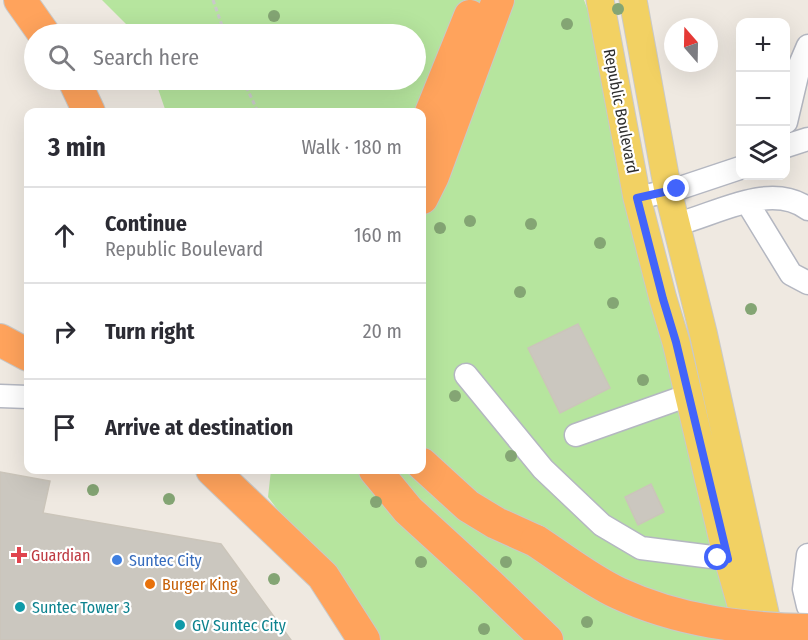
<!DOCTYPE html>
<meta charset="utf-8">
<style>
body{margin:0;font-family:"Fira Sans Condensed",sans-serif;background:#f7f7f7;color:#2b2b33}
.controls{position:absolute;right:18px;top:18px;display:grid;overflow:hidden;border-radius:12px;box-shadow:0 6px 24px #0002}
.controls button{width:54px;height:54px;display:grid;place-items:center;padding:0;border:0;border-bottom:2px solid #e1e1e2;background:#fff;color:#2b2b33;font:30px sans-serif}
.compass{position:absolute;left:664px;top:18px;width:54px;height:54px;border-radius:50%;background:#fff;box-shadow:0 6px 24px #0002;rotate:340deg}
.stop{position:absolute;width:18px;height:18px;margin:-14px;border:4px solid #4264fb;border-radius:50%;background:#fff}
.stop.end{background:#4264fb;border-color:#fff;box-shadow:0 2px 6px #0008}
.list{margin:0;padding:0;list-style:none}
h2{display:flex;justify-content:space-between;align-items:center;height:78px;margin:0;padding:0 24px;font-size:26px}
h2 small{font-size:20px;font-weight:400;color:#7c7c81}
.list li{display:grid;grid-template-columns:39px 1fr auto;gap:18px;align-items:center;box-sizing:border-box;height:96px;padding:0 24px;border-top:2px solid #e1e1e2}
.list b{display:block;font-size:22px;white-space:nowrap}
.list p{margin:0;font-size:20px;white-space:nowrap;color:#7c7c81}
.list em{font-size:20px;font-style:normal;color:#7c7c81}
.icon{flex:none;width:33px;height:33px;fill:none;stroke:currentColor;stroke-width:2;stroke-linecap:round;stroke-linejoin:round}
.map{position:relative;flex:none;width:808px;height:640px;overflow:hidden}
.search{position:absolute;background:#fff;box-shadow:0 6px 24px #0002;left:24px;top:24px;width:402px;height:66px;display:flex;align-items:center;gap:15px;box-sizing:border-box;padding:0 21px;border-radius:33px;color:#7c7c81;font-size:22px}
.panel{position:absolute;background:#fff;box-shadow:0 6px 24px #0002;left:24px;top:108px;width:402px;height:366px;border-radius:12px}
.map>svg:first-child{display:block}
.green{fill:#b6e59e}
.building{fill:#cbc7bf;stroke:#cbc5ba;stroke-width:1.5}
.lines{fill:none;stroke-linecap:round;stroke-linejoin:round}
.minor-casing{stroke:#b4b7c1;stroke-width:25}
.major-casing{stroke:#c9c9c9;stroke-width:29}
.highway-casing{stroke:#c9c9c9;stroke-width:34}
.path{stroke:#c9c9c9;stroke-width:3;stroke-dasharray:4.5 3;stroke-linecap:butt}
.minor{stroke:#fff;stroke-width:22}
.major{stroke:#f2d163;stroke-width:27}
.highway{stroke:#ffa35c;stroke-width:32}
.highway-bridge-casing{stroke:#c9c9c9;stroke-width:34;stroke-linecap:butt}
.highway-bridge{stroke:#ffa35c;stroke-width:32}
.tree{fill:#84a574}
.route{stroke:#4264fb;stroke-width:8}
.health-dot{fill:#e0444e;stroke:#fff;stroke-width:2}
.shop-dot{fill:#3f7fe0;stroke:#fff;stroke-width:2}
.food-dot{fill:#e8710a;stroke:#fff;stroke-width:2}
.culture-dot{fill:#0f9aa8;stroke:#fff;stroke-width:2}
.labels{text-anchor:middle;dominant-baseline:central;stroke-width:4.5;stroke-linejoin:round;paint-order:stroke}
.street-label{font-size:16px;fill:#2e2e2e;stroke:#fff}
.health-label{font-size:16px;fill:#be3a42;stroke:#fff;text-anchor:start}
.shop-label{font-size:16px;fill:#366cbe;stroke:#fff;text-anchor:start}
.food-label{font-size:16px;fill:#c56008;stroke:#fff;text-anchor:start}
.culture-label{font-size:16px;fill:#0d838f;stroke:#fff;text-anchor:start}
</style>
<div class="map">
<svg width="808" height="640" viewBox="0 0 808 640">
<rect width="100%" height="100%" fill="#efe9e1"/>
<path class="green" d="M102 0H584L615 82 750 640H376L268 497 271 470H422V112H166L155 80H416V34H136Z"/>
<path class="building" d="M578 324 610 388 560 413 528 348Z
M0 472 50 481 43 513 221 544 291 640H0Z
M651 484 664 512 638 525 625 497Z"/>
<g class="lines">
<defs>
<path id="minor" d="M786 122 799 67 808 46
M786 146 808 139
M637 198 677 189 740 168
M747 202 791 274 808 283
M677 224C717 214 771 181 808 209
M466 375 543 469 602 525 641 548 728 559
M0 396 28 397
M576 435 678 399 690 397
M808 555 804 589 808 606"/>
<path id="major" d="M600 0 637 198 663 299 676 342 724 545 751 640
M633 0 668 191 703 332 771 640"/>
<path id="highway" d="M20 0 44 34
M74 80 89 112
M422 135 470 16
M422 198 433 176 498 0
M0 340 28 355
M422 464 468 506 496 523 536 541
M212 470 323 576 364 640
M375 470 408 510 489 584 547 640"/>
</defs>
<use href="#minor" class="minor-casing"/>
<use href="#major" class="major-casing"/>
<use href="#highway" class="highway-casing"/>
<path class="path" d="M213 0 225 34
M243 80 258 112"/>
<use href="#minor" class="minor"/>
<use href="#major" class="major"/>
<use href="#highway" class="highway"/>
<defs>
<path id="highway-bridge" d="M536 541C562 558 590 580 618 593 678 621 743 629 808 630"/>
</defs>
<use href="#highway-bridge" class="highway-bridge-casing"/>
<use href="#highway-bridge" class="highway-bridge"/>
</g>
<g class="tree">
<circle cx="618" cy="9" r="6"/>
<circle cx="274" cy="16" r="6"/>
<circle cx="567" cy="24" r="6"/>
<circle cx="470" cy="221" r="6"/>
<circle cx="531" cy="224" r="6"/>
<circle cx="440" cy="228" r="6"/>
<circle cx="600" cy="243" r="6"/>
<circle cx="520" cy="292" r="6"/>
<circle cx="613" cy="303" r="6"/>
<circle cx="751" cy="309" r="6"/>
<circle cx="643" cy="380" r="6"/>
<circle cx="455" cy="396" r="6"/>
<circle cx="511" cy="456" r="6"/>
<circle cx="93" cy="490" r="6"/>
<circle cx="169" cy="499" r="6"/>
<circle cx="376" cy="502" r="6"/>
<circle cx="421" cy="562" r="6"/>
<circle cx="506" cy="562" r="6"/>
<circle cx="274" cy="579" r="6"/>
<circle cx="587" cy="622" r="6"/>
<circle cx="484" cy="629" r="6"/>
</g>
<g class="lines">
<path class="route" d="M677 189 637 198 663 299 676 342 728 559 718 558"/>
</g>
<path class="health-dot" d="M16 546h6v6h6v6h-6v6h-6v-6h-6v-6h6z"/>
<circle class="shop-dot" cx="117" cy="560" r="6"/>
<circle class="food-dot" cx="150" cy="584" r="6"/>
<g class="culture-dot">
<circle cx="20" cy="607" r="6"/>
<circle cx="180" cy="625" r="6"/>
</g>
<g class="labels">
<g class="street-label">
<text transform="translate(621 111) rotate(79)">Republic Boulevard</text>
</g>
<g class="health-label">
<text x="31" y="555">Guardian</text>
</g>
<g class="shop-label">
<text x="129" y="560">Suntec City</text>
</g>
<g class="food-label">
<text x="162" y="584">Burger King</text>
</g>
<g class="culture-label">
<text x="32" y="607">Suntec Tower 3</text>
<text x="192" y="625">GV Suntec City</text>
</g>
</g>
</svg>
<div class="controls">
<button>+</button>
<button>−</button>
<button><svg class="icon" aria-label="layers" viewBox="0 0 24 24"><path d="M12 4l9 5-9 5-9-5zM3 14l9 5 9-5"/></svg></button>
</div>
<svg class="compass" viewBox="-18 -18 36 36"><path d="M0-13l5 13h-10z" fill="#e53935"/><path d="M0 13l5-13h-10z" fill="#7c7c81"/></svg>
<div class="stop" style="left:718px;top:558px"></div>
<div class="stop end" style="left:677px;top:189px"></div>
<div class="search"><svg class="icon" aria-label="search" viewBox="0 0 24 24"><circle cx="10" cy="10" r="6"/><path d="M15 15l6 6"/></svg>Search here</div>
<section class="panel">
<h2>3 min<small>Walk · 180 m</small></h2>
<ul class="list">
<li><svg class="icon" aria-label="ahead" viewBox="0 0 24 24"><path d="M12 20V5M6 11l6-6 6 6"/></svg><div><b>Continue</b><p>Republic Boulevard</p></div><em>160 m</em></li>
<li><svg class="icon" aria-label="right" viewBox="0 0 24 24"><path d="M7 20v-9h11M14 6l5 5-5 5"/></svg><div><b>Turn right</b></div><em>20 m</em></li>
<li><svg class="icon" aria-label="arrive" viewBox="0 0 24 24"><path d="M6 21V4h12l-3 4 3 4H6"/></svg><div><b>Arrive at destination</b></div></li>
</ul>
</section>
</div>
